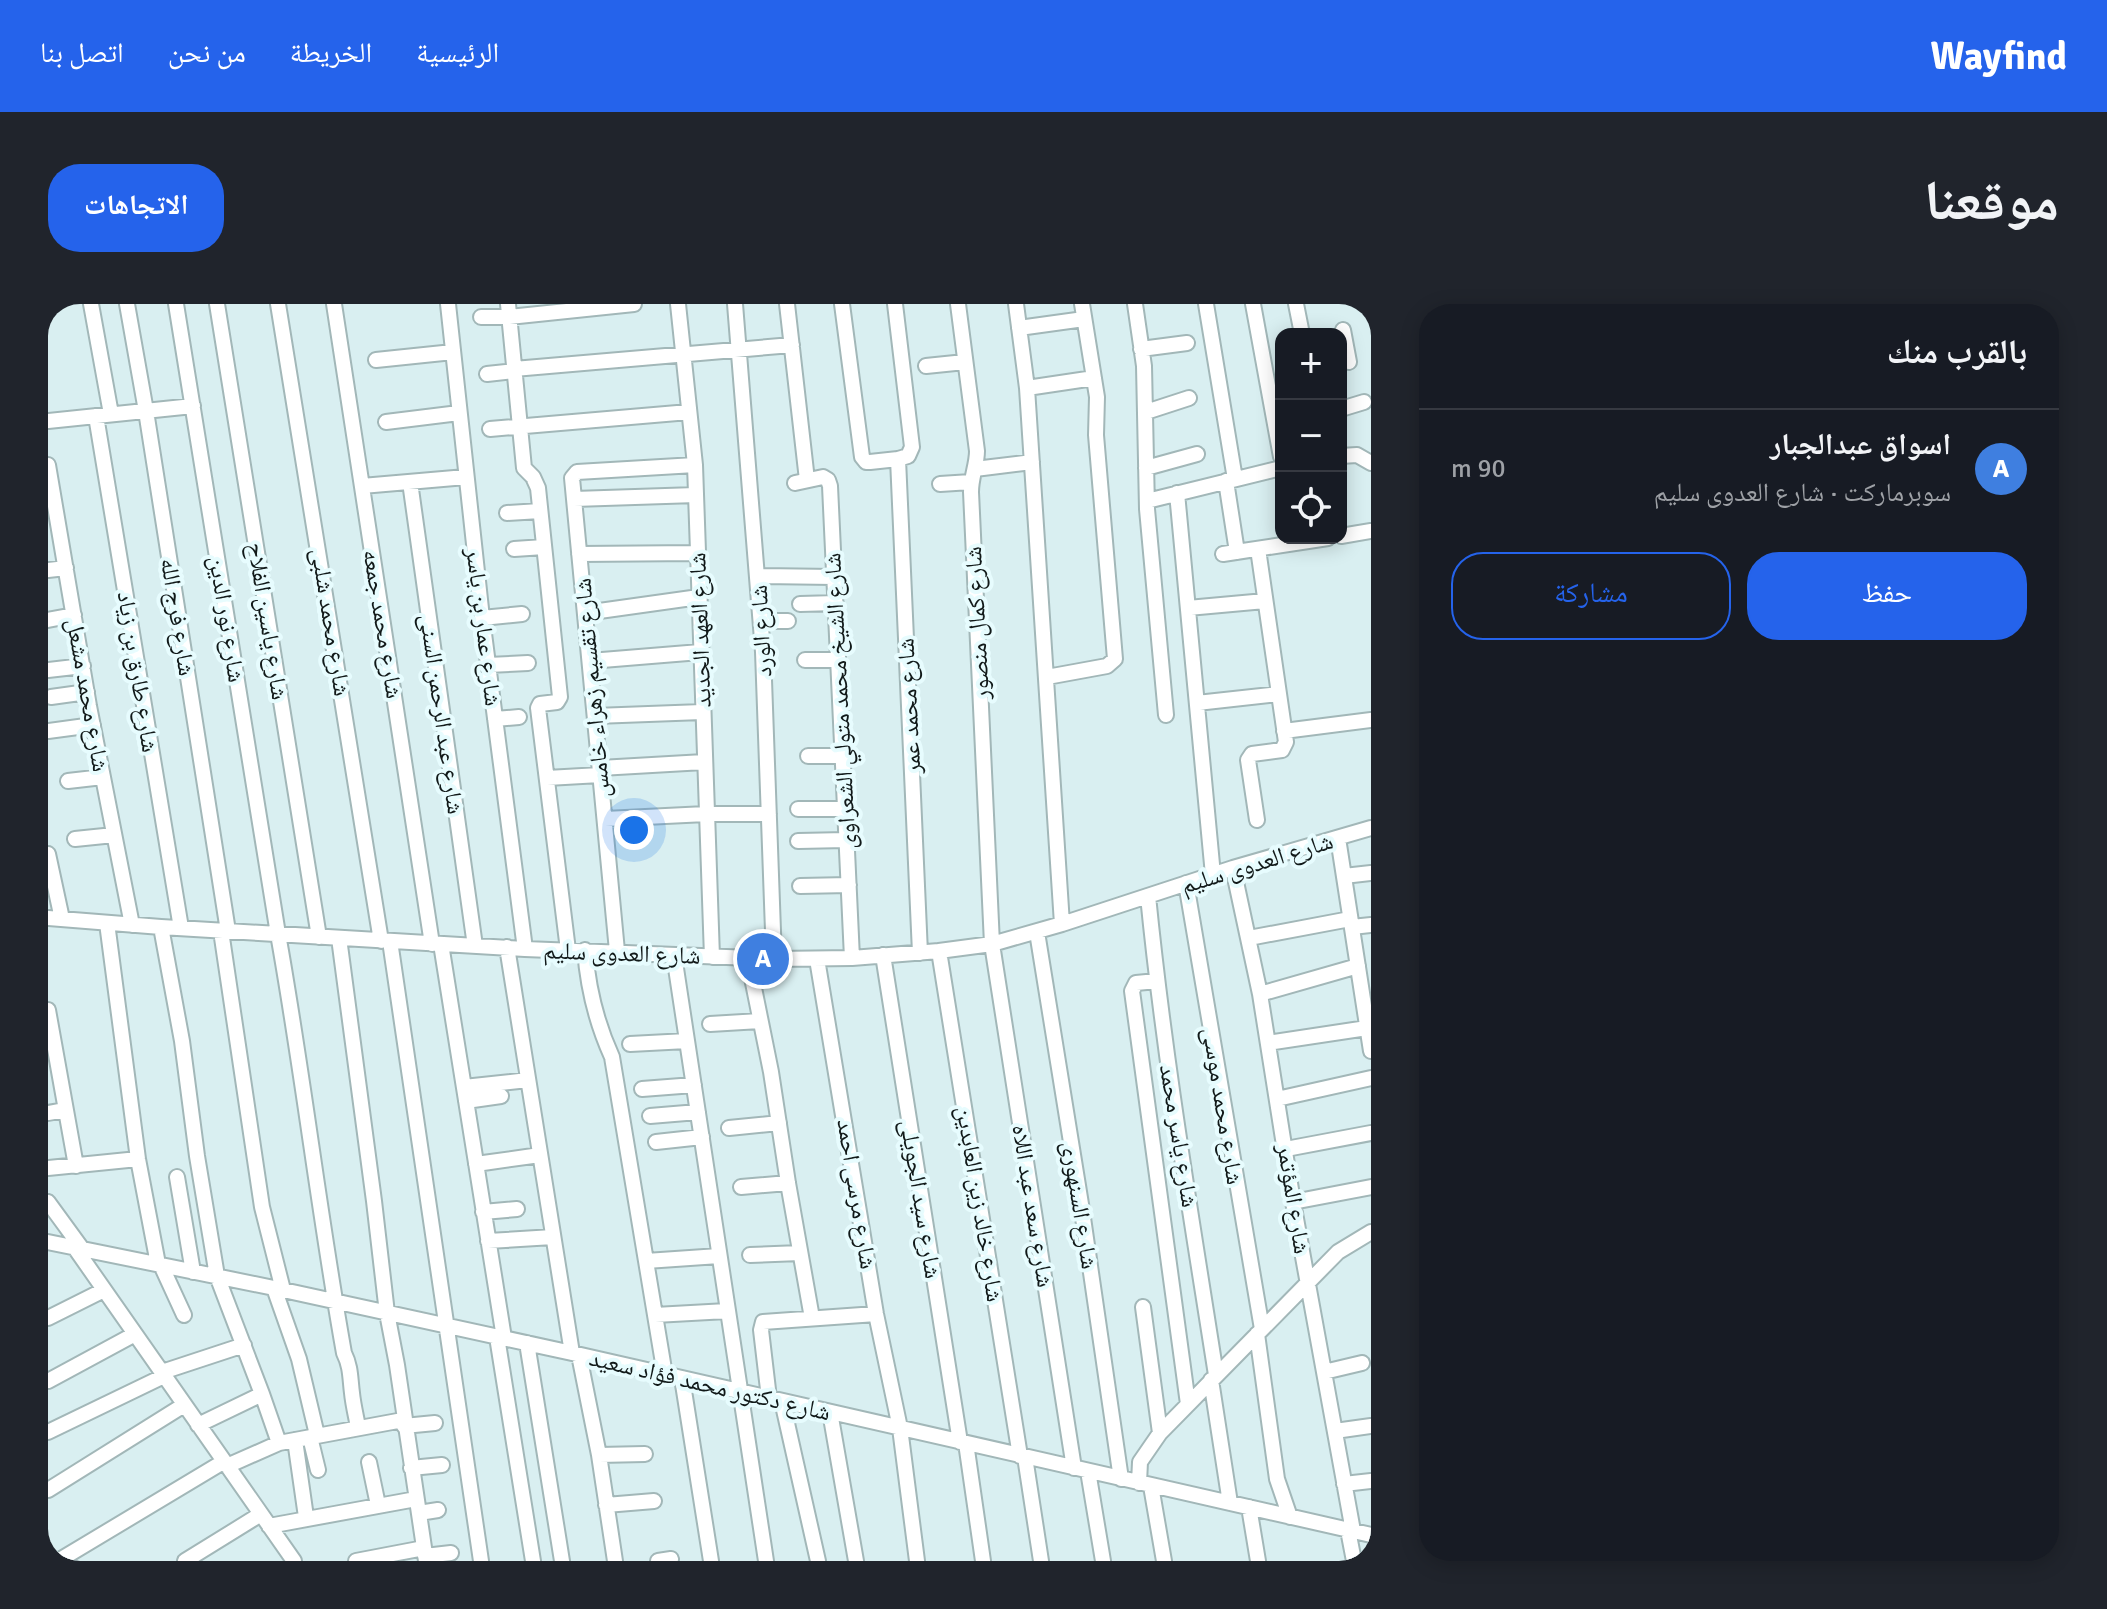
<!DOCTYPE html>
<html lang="ar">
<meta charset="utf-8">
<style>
body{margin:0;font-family:Signika,"Noto Naskh Arabic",sans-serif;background:#20242c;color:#f1f3f6;direction:rtl}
.controls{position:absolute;right:24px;top:24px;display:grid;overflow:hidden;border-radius:16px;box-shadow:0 4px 20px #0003}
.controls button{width:72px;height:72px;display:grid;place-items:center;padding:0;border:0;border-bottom:2px solid #363941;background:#171b24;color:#f1f3f6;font:40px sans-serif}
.you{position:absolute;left:586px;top:526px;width:28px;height:28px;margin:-20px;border:6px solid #fff;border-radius:50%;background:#1a73e8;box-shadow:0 0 0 12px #1a73e833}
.badge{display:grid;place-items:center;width:52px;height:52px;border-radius:50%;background:#2563eb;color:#fff;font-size:26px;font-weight:700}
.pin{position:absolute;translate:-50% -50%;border:4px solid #fff;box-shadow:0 2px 8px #0006}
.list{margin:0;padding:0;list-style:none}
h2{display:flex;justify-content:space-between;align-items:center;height:104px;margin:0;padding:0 32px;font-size:34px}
h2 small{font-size:26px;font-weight:400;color:#9ea1a6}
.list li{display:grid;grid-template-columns:52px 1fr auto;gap:24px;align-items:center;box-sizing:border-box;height:120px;padding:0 32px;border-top:2px solid #363941}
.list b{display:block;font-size:30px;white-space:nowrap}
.list p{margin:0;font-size:26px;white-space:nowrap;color:#9ea1a6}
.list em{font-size:26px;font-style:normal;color:#9ea1a6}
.actions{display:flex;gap:16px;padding:24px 32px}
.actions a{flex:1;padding:18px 0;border:2px solid #2563eb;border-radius:32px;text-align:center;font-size:28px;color:#2563eb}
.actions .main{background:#2563eb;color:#fff}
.icon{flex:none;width:44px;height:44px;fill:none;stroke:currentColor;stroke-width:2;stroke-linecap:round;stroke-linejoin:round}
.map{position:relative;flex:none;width:1323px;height:1257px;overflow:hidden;direction:ltr;border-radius:32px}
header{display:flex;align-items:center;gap:48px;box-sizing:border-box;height:112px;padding:0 40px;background:#2563eb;color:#fff}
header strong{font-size:38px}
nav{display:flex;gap:44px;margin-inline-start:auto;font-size:28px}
.intro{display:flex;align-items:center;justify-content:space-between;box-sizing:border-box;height:192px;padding:0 48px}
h1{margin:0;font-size:56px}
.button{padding:20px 36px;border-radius:32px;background:#2563eb;color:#fff;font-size:28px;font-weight:700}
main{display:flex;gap:48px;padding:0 48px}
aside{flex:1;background:#171b24;border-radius:32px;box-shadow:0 4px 20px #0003}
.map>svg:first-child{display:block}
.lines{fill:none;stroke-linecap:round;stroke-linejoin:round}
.street-casing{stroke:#a2b7b8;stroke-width:18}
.street{stroke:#fff;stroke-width:14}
.labels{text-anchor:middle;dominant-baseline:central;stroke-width:8;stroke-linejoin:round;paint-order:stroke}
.street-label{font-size:24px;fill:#111919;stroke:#e7fcfe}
</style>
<header>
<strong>Wayfind</strong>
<nav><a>الرئيسية</a><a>الخريطة</a><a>من نحن</a><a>اتصل بنا</a></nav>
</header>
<div class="intro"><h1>موقعنا</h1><a class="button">الاتجاهات</a></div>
<main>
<aside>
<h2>بالقرب منك<small></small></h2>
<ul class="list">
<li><span class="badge" style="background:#3f7fe0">A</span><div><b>اسواق عبدالجبار</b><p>سوبرماركت · شارع العدوى سليم</p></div><em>90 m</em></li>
</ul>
<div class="actions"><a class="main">حفظ</a><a>مشاركة</a></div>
</aside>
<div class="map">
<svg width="1323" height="1257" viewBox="0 0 1323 1257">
<rect width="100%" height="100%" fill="#d9eff1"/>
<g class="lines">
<defs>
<path id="street" d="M43 0 63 110
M79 0 98 107 180 627
M128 0 230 630C255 769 271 910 296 1049 303 1063 302 1074 304 1089 305 1100 308 1112 310 1123
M169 0 271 633
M230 0 333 637
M286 0 384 640
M400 0 434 314 477 645
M460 0 476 164 485 173 490 184 512 393 509 398 492 400 490 404 520 646
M630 0 647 161 664 653
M687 0 715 348 726 655
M739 0 759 176
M794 0 814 153 818 158H822L850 155 860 152 864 143 847 0
M910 0 929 147C929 161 923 173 923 188L944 640 1026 1164
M968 0 979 84 1014 620
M1087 0 1096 62 1099 205 1118 411
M1158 0 1187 175
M1205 0 1233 153
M1248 0 1254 30
M1321 0 1323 4
M433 13H461L586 0
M971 24 1036 15
M1295 26 1301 58
M1093 45 1139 39
M328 56 405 48
M878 62 917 58
M466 65 744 41
M439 70 466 67
M979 84 1046 74
M1293 105 1316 98
M1098 108 1141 94
M48 112 133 624
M0 117 145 102
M338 118 411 109
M442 125 641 108
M1293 152 1309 151 1323 159
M850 155 872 649
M0 161 41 402 84 621
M1098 164 1149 150
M927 165 984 158
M1178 177 1189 248
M362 178 427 642
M747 179 775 173 780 176 782 182 804 654
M892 180 923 178
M314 182 418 173
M1129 189 1165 571
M526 195 648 191
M1099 197 1233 164
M459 209 492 207
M1293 232 1323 227
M466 245 496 243
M531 250 649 249
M1175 250 1280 234
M0 266 18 264
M709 272 786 273
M752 300 788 299
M1140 304 1217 297
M537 309 651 293
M434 314 474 310
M0 316 26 311
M713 317H740
M757 356H790
M542 357 652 348
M440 361 480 359
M0 366 35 362
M999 373 1059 362 1067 355 1048 131 1049 93 1034 0
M3 393 39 388
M1149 399 1231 390
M547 412 654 408
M447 415 471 413
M0 427 45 421
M1236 427 1323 416
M760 452H794
M552 464 656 458
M499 474 552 471
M20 477 55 473
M750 505H797
M557 515 658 510H721
M1209 516 1200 456 1204 450 1234 446 1238 438 1210 245
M1290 534 1323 747
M27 535 66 531
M750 537 798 536
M0 550 14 615
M1185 564 1212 690 1245 898 1305 1227
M1296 572 1323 569
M1138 579 1214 1025
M752 582 801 581
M1100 592C1116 753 1143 911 1168 1071
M0 614 113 623 477 645 726 655 804 654 891 647 944 640 1014 620 1185 564 1323 524
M59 619 90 855 110 960
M113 623 134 737 149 852 169 972 214 1090 231 1139
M1304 623 1323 621
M173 627 214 903 235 986
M989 628 1033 900 1073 1175
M291 634 326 897 339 1009 349 1061 378 1257
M1201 634 1302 615
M342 637 433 1257
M393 640 456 1034
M459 643 524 1049
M537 646C540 685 548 718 564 753L617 1071
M569 647 524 174 529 168 647 161
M891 647 972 1152
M626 651 718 1257
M835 651 912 1138
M700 654 723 768 740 879 764 1014
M769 655 828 1010 852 1124 869 1257
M1109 677 1088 679 1084 687 1140 1100
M1212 690 1310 662
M0 706 28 862
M662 720 712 717
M1220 739 1319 724
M582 740 639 737
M416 783 480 776
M594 785 646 781
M1229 795 1323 774
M418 797 453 792
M0 809 17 806
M602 812 650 808
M681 824 731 819
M608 838 654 833
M1238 845 1323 829
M428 860 492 851
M0 864 90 855
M129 873 145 968
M693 883 740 879
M0 898 35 946
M1245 898 1323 883
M435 908 469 905
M440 937 505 933
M0 938 226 984 524 1049 1323 1231
M27 944 246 1257
M702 951 752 949
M598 957 671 952
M113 961 136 1011
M226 984 251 1055 269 1131
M1095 1003 1112 1129
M607 1011 679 1007
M0 1014 56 986
M1209 1030 1229 1175 1242 1213
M449 1033 485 1257
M479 1039 514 1257
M531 1051 551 1151 567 1257
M114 1068 196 1041
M1276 1068 1314 1059
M634 1074 663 1257
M1163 1076 1182 1199
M0 1077 87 1030
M721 1094 713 1026 715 1018 828 1010
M734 1097 770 1257
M782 1108 808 1257
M150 1121 214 1090
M356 1122 387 1119
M1287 1127 1323 1122
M0 1128 116 1072
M262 1133 270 1166
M247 1136 258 1213
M918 1139 935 1257
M551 1151 597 1150
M977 1153 993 1257
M321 1158 330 1201
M179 1162 231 1139 355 1116
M363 1164 394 1161
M1040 1167 1055 1257
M1091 1179 1092 1158 1112 1129 1290 948 1323 928
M1296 1180 1323 1177
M1103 1182 1116 1257
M0 1186 136 1101
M558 1201 606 1197
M1201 1203 1210 1257
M371 1209 390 1206
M221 1222 368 1195
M1300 1226 1306 1257
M377 1252 403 1249
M10 1257 175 1158
M137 1257 213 1210
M308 1257 376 1244
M610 1257 623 1255"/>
</defs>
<use href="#street" class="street-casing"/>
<use href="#street" class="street"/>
</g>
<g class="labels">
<g class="street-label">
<text transform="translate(130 313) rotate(81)">شارع فرج الله</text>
<text transform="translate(179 315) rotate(81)">شارع نور الدين</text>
<text transform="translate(220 317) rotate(81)">شارع ياسين الفلاح</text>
<text transform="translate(283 318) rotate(81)">شارع محمد شلبى</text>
<text transform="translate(929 319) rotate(-93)">شارع كمال منصور</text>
<text transform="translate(335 320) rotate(81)">شارع محمد جمعه</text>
<text transform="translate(436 323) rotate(83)">شارع عمار بن ياسر</text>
<text transform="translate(652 326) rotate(-92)">شارع العهد الجديد</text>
<text transform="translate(713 327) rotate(-93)">شارع الورد</text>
<text transform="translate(90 368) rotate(81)">شارع طارق بن زياد</text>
<text transform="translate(544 384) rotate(-95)">شارع تقسيم زهراء خامس</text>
<text transform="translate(40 391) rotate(80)">شارع محمد مشعل</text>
<text transform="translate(792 397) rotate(-93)">شارع الشيخ محمد متولي الشعراوى</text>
<text transform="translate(861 402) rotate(-93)">شارع محمد عمر</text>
<text transform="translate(394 410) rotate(82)">شارع عبد الرحمن السنى</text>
<text transform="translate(1209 559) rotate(-17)">شارع العدوى سليم</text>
<text transform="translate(574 649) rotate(2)">شارع العدوى سليم</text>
<text transform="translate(1175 802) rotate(81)">شارع محمد موسى</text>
<text transform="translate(1131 832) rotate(81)">شارع ياسر محمد</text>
<text transform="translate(809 890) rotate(81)">شارع مرسى احمد</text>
<text transform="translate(873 895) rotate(81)">شارع سيد الجويلى</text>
<text transform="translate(1246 895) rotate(81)">شارع المؤتمر</text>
<text transform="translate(932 900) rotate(81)">شارع خالد زين العابدين</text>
<text transform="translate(1032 901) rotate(81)">شارع السنهورى</text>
<text transform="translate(985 902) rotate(81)">شارع سعد عبد اللاه</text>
<text transform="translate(662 1081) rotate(13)">شارع دكتور محمد فؤاد سعيد</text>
</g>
</g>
</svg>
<div class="controls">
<button>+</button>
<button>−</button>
<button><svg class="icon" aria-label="locate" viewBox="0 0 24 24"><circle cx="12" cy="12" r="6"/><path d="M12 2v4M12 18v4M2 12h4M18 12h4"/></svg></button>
</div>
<div class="you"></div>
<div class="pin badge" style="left:715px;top:655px;background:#3f7fe0">A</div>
</div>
</main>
